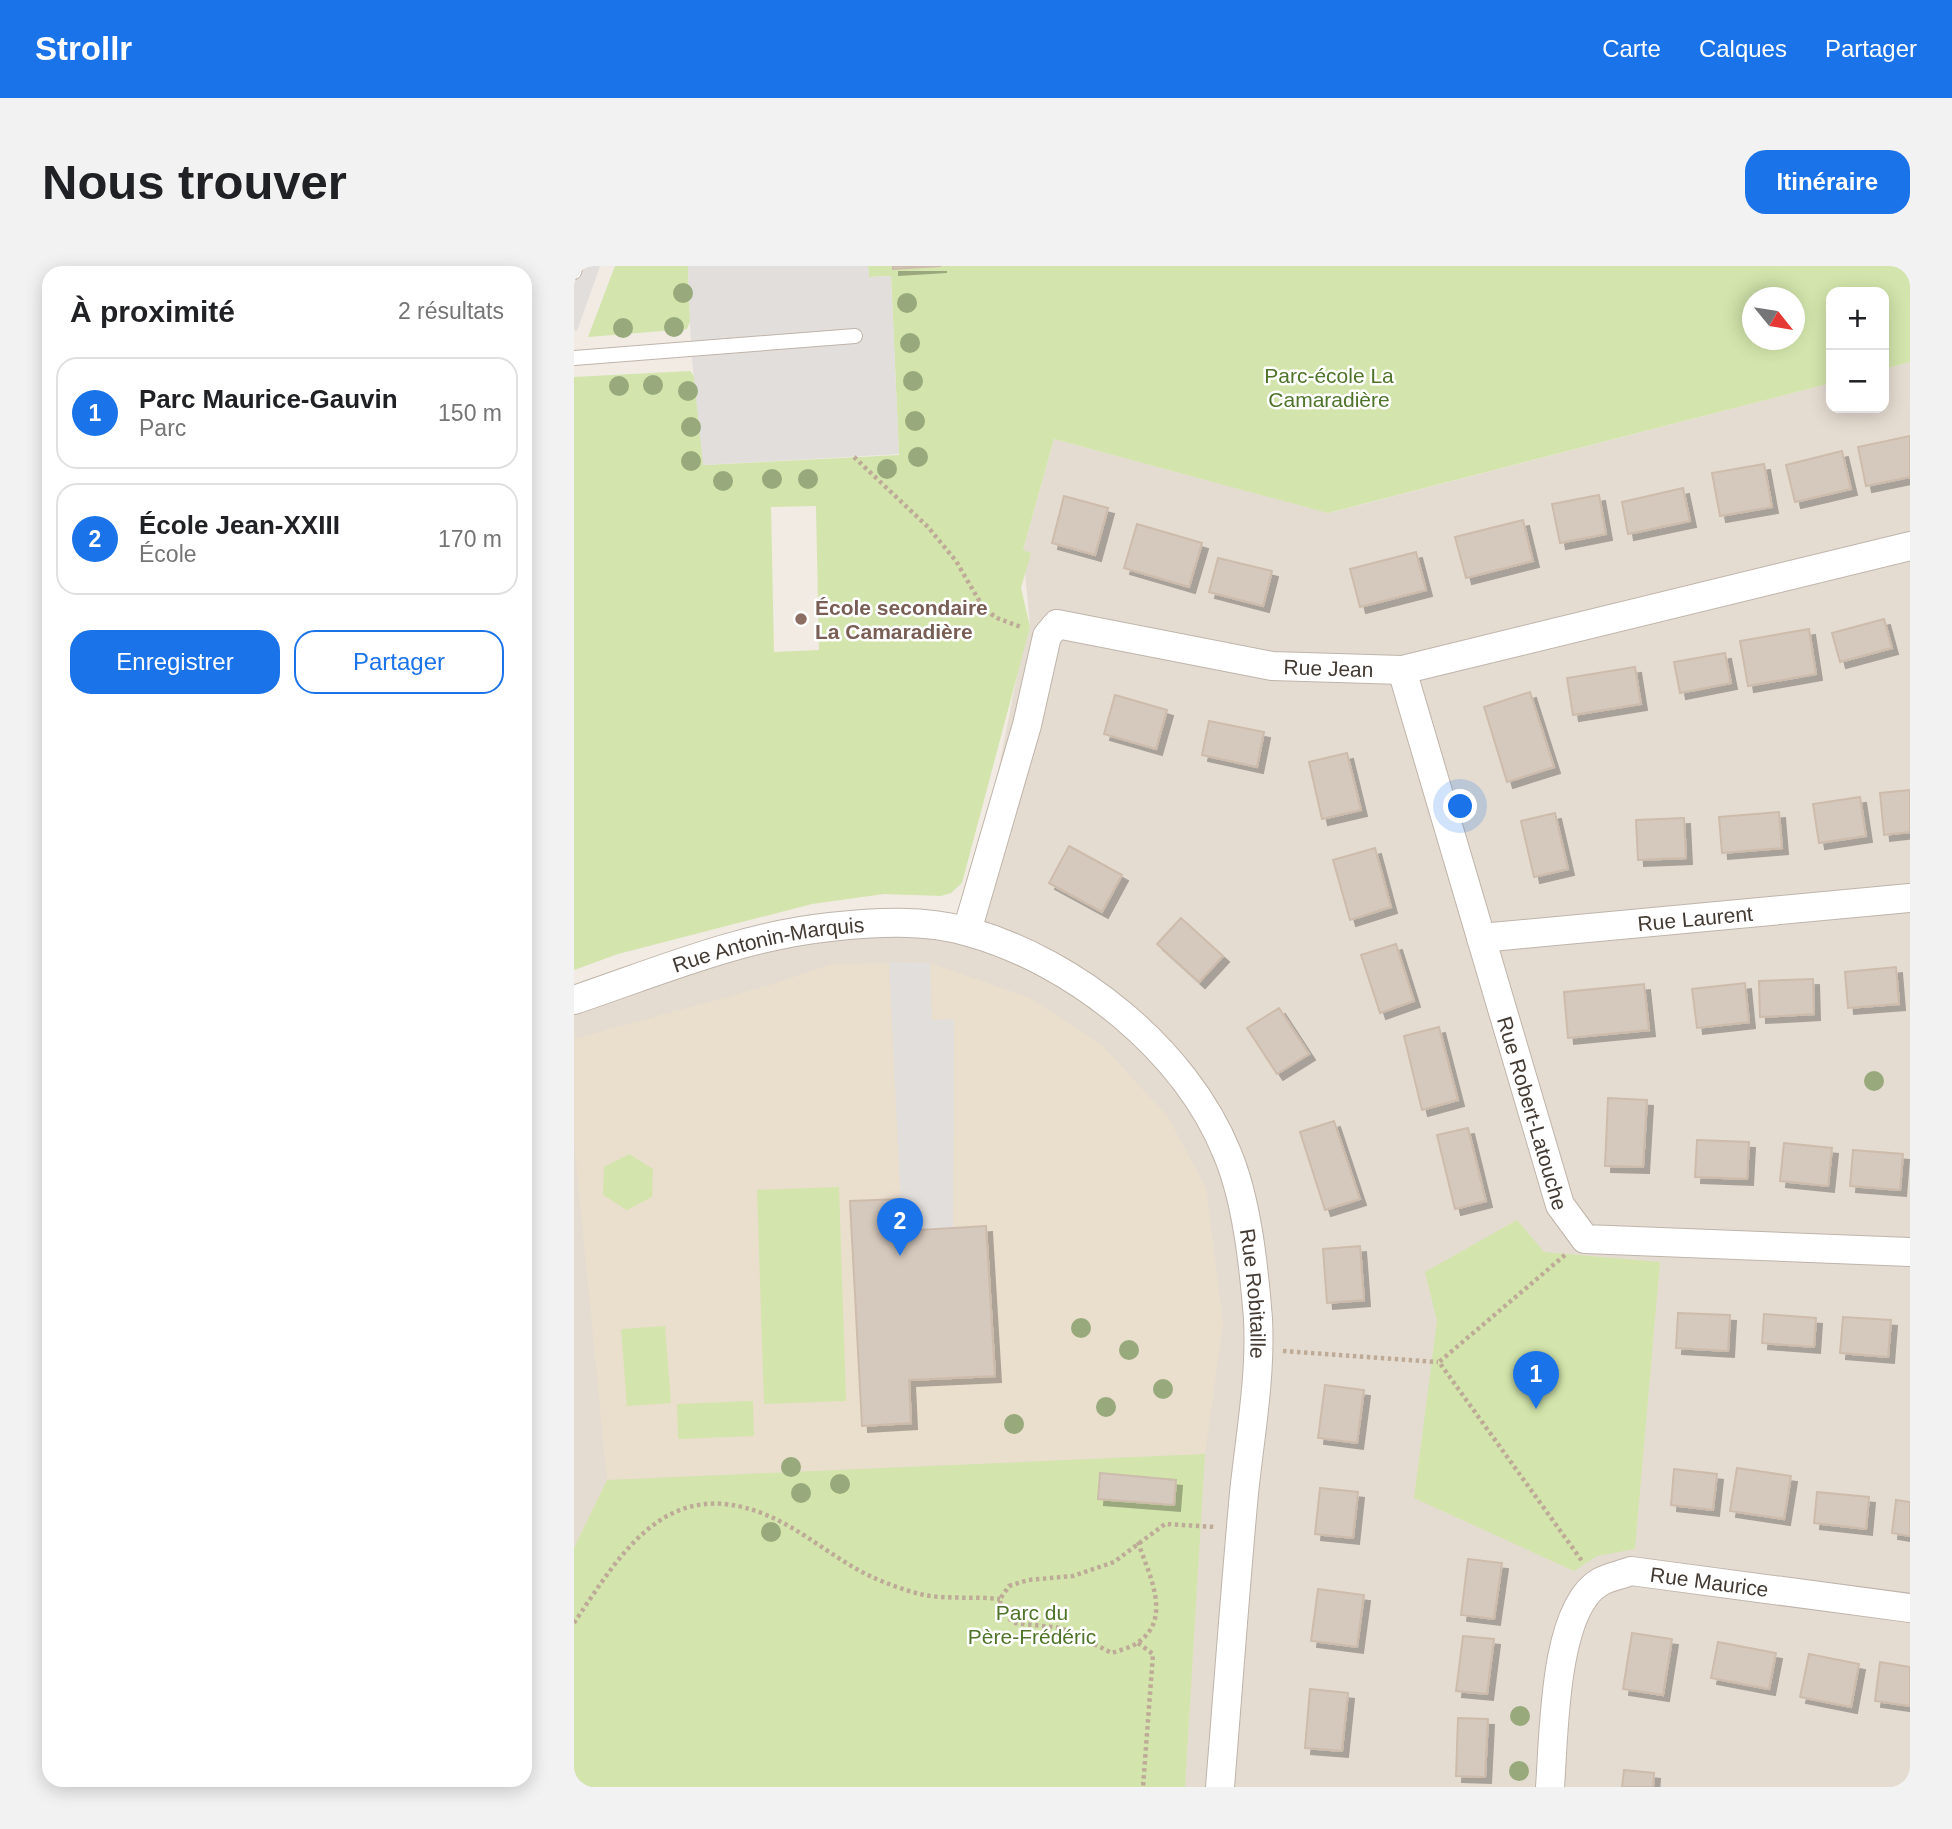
<!DOCTYPE html>
<html lang="fr">
<meta charset="utf-8">
<style>
body{margin:0;font-family:Arial,sans-serif;background:#f2f2f2;color:#202124}
.controls{position:absolute;right:21px;top:21px;display:grid;overflow:hidden;border-radius:14px;box-shadow:0 4px 18px #0003}
.controls button{width:63px;height:63px;display:grid;place-items:center;padding:0;border:0;border-bottom:2px solid #e0e0e0;background:#fff;color:#202124;font:35px sans-serif}
.compass{position:absolute;left:1168px;top:21px;width:63px;height:63px;border-radius:50%;background:#fff;box-shadow:0 4px 18px #0003;rotate:120deg}
.you{position:absolute;left:887px;top:541px;width:24px;height:24px;margin:-18px;border:5px solid #fff;border-radius:50%;background:#1a73e8;box-shadow:0 0 0 10px #1a73e833}
.badge{display:grid;place-items:center;width:46px;height:46px;border-radius:50%;background:#1a73e8;color:#fff;font-size:23px;font-weight:700}
.pin{position:absolute;translate:-50% -58px;filter:drop-shadow(0 2px 4px #0008)}
.pin::after{content:'';position:absolute;top:37px;width:24px;height:21px;background:inherit;clip-path:polygon(0 0,100% 0,50% 100%)}
.list{margin:0;padding:0;list-style:none}
h2{display:flex;justify-content:space-between;align-items:center;height:91px;margin:0;padding:0 28px;font-size:30px}
h2 small{font-size:23px;font-weight:400;color:#757577}
.list li{display:grid;grid-template-columns:46px 1fr auto;gap:21px;align-items:center;box-sizing:border-box;height:112px;margin:0 14px 14px;padding:0 14px;border:2px solid #e0e0e0;border-radius:21px}
.list b{display:block;font-size:26px;white-space:nowrap}
.list p{margin:0;font-size:23px;white-space:nowrap;color:#757577}
.list em{font-size:23px;font-style:normal;color:#757577}
.actions{display:flex;gap:14px;padding:21px 28px}
.actions a{flex:1;padding:16px 0;border:2px solid #1a73e8;border-radius:21px;text-align:center;font-size:24px;color:#1a73e8}
.actions .main{background:#1a73e8;color:#fff}
.map{position:relative;flex:none;width:1336px;height:1521px;overflow:hidden;border-radius:21px}
header{display:flex;align-items:center;gap:42px;box-sizing:border-box;height:98px;padding:0 35px;background:#1a73e8;color:#fff}
header strong{font-size:33px}
nav{display:flex;gap:38px;margin-inline-start:auto;font-size:24px}
.intro{display:flex;align-items:center;justify-content:space-between;box-sizing:border-box;height:168px;padding:0 42px}
h1{margin:0;font-size:49px}
.button{padding:18px 32px;border-radius:21px;background:#1a73e8;color:#fff;font-size:24px;font-weight:700}
main{display:flex;gap:42px;padding:0 42px}
aside{flex:1;background:#fff;border-radius:21px;box-shadow:0 4px 18px #0003}
.map>svg:first-child{display:block}
.residential{fill:#e5dcd1}
.education{fill:#eadecd}
.green{fill:#d3e5ac;fill-rule:evenodd}
.parking{fill:#e2dedb}
.building{fill:#d5c8bc;stroke:#cdbcac;stroke-width:2;filter:url(#shadow)}
.lines{fill:none;stroke-linecap:round;stroke-linejoin:round}
.service-casing{stroke:#bfb4a9;stroke-width:16}
.minor-casing{stroke:#bfb4a9;stroke-width:30}
.path{stroke:#beab97;stroke-width:4.5;stroke-dasharray:3.5 3.5;stroke-linecap:butt}
.service{stroke:#fff;stroke-width:14}
.minor{stroke:#fff;stroke-width:28}
.tree{fill:#98a97c}
.education-dot{fill:#8d6e63;stroke:#fff;stroke-width:2.5}
.labels{text-anchor:middle;dominant-baseline:central;stroke-width:5;stroke-linejoin:round;paint-order:stroke}
.park-label{font-size:21px;fill:#4f7328;stroke:#fff}
.education-label{font-size:21px;font-weight:bold;fill:#785e54;stroke:#fff;text-anchor:start}
.street-label{font-size:21px;fill:#433b33;stroke:#fff}
</style>
<header>
<strong>Strollr</strong>
<nav><a>Carte</a><a>Calques</a><a>Partager</a></nav>
</header>
<div class="intro"><h1>Nous trouver</h1><a class="button">Itinéraire</a></div>
<main>
<aside>
<h2>À proximité<small>2 résultats</small></h2>
<ul class="list">
<li><span class="badge">1</span><div><b>Parc Maurice-Gauvin</b><p>Parc</p></div><em>150 m</em></li>
<li><span class="badge">2</span><div><b>École Jean-XXIII</b><p>École</p></div><em>170 m</em></li>
</ul>
<div class="actions"><a class="main">Enregistrer</a><a>Partager</a></div>
</aside>
<div class="map">
<svg width="1336" height="1521" viewBox="0 0 1336 1521">
<defs>
<filter id="shadow"><feDropShadow dx="6" dy="6" stdDeviation="0" flood-color="#0004"/></filter>
</defs>
<rect width="100%" height="100%" fill="#f1ebe3"/>
<path class="residential" d="M1336 96V1521H0V734L172 677 393 664 449 379 456 361 449 284 480 173 755 247 1257 117V142H1310V103Z"/>
<path class="education" d="M314 697H356L456 732 528 779 594 851 632 922 649 1058 631 1188 33 1214 0 873V773L193 720 258 698Z"/>
<path class="green" d="M41 0H114L116 56 113 63 14 71Z
M294 0H319V3L367 0H1336V96L1310 103V26H1257V117L754 247 480 173 449 284 457 287 447 322 456 361 388 617 377 627 367 630 310 628 238 638 44 688 0 704V111L116 105 120 110 130 199 325 189 317 10 295 11ZM1178 32H1220V74H1178ZM242 240 245 384 200 386 197 241Z
M55 888 79 903 78 931 53 944 29 929 30 901Z
M265 921 272 1135 190 1138 183 924Z
M943 954 970 986 1086 996 1061 1283 1023 1290 1000 1305 840 1232 863 1055 851 1006Z
M91 1060 97 1137 53 1140 47 1063Z
M179 1135 180 1170 104 1173 103 1138Z
M631 1188 611 1521H0V1282L33 1214Z"/>
<path class="parking" d="M0 0H26L3 65 0 64Z
M114 0H294L295 11 317 10 325 188 129 199 117 84Z
M315 696 356 697 358 754 380 753 379 962 328 965Z"/>
<path class="building" d="M319 0H367L319 3Z
M1336 170V211L1292 220 1284 181Z
M1268 185 1277 223 1221 236 1212 199Z
M1190 198 1198 241 1146 250 1138 207Z
M1109 222 1116 255 1054 268 1048 236Z
M1025 229 1032 268 986 277 978 238Z
M490 230 534 242 521 289 478 277Z
M949 254 959 295 892 312 881 271Z
M563 258 628 277 615 321 550 302Z
M842 286 852 324 786 341 776 303Z
M644 292 698 305 689 340 635 326Z
M1310 353 1318 382 1266 396 1258 367Z
M1235 363 1242 408 1174 420 1166 375Z
M1151 387 1157 417 1106 427 1100 396Z
M1061 401 1067 438 999 449 993 412Z
M956 426 980 501 933 516 910 441Z
M541 429 593 444 582 483 530 468Z
M635 455 690 466 683 501 628 489Z
M773 487 787 544 748 553 735 496Z
M1336 524V566L1310 569 1306 527Z
M1286 531 1292 570 1245 577 1239 538Z
M1205 546 1208 582 1148 587 1145 551Z
M981 547 994 603 960 611 947 555Z
M1110 552 1112 592 1064 594 1062 554Z
M495 580 548 609 528 646 475 617Z
M801 582 817 641 776 654 759 594Z
M607 652 649 690 625 716 583 678Z
M822 678 840 735 806 747 787 689Z
M1322 701 1325 738 1274 742 1271 706Z
M1239 713 1240 748 1186 751 1185 715Z
M1171 717 1175 756 1123 762 1118 723Z
M1070 718 1075 764 994 772 990 726Z
M705 742 735 788 703 808 673 762Z
M865 761 884 834 848 844 830 770Z
M1034 832 1073 834 1069 901 1031 900Z
M760 855 786 933 751 944 726 866Z
M894 862 912 935 881 943 863 869Z
M1123 874 1175 876 1173 913 1121 911Z
M1210 877 1258 882 1254 920 1206 915Z
M1279 884 1329 888 1326 924 1276 920Z
M326 933 328 965 412 960 421 1110 335 1114 337 1157 288 1160 276 935Z
M786 980 790 1034 753 1037 749 983Z
M1104 1047 1156 1049 1154 1085 1102 1082Z
M1190 1048 1242 1052 1240 1081 1188 1077Z
M1269 1051 1317 1054 1314 1091 1266 1087Z
M751 1119 790 1124 783 1177 744 1172Z
M1163 1202 1217 1210 1210 1253 1156 1245Z
M1100 1203 1143 1208 1139 1244 1097 1239Z
M526 1207 602 1214 600 1239 524 1233Z
M746 1222 784 1226 779 1272 741 1268Z
M1243 1226 1295 1231 1292 1263 1240 1257Z
M1322 1234 1336 1236V1270L1318 1267Z
M894 1293 928 1297 920 1353 887 1349Z
M744 1323 790 1329 783 1381 737 1375Z
M1058 1367 1098 1373 1089 1429 1049 1423Z
M889 1370 920 1373 913 1428 882 1425Z
M1144 1376 1202 1387 1195 1423 1137 1412Z
M1235 1388 1285 1398 1277 1441 1226 1431Z
M1306 1396 1336 1401V1440L1301 1435Z
M736 1423 774 1427 768 1485 731 1482Z
M884 1452 914 1453 911 1511 882 1510Z
M1050 1504 1080 1507 1079 1521H1048Z"/>
<g class="lines">
<defs>
<path id="service" d="M0 6 2 0
M0 92 281 70"/>
<g id="minor">
<path id="s1" d="M828 404 986 939 1011 973 1336 986"/>
<path id="s2" d="M393 665 453 459 473 370 483 358 698 400 828 404 1336 280"/>
<path id="s3" d="M907 672 1336 632"/>
<path id="s4" d="M0 734C83 706 168 670 256 661 301 656 351 653 395 666 502 696 611 784 653 887 673 934 680 1002 684 1053 687 1110 676 1170 670 1227 661 1325 654 1423 646 1521"/>
<path id="s5" d="M976 1521C980 1472 979 1343 1026 1316 1035 1311 1047 1309 1057 1305L1336 1342"/>
</g>
</defs>
<use href="#service" class="service-casing"/>
<use href="#minor" class="minor-casing"/>
<path class="path" d="M280 191 354 261 382 295 410 343 423 352 447 361
M991 989 865 1096 1008 1295
M709 1085 864 1096
M564 1276C574 1307 600 1353 563 1377 556 1382 546 1384 538 1387L487 1362 440 1357 427 1345 426 1333 435 1320 454 1314 499 1310 540 1296 591 1258 642 1261
M0 1357C47 1287 92 1209 190 1248 228 1263 260 1293 296 1310 311 1317 330 1324 346 1328 371 1334 401 1330 426 1333
M564 1377 579 1388 569 1521"/>
<use href="#service" class="service"/>
<use href="#minor" class="minor"/>
</g>
<g class="tree">
<circle cx="109" cy="27" r="10"/>
<circle cx="333" cy="37" r="10"/>
<circle cx="100" cy="61" r="10"/>
<circle cx="49" cy="62" r="10"/>
<circle cx="336" cy="77" r="10"/>
<circle cx="339" cy="115" r="10"/>
<circle cx="79" cy="119" r="10"/>
<circle cx="45" cy="120" r="10"/>
<circle cx="114" cy="125" r="10"/>
<circle cx="341" cy="155" r="10"/>
<circle cx="117" cy="161" r="10"/>
<circle cx="344" cy="191" r="10"/>
<circle cx="117" cy="195" r="10"/>
<circle cx="313" cy="203" r="10"/>
<circle cx="198" cy="213" r="10"/>
<circle cx="234" cy="213" r="10"/>
<circle cx="149" cy="215" r="10"/>
<circle cx="1300" cy="815" r="10"/>
<circle cx="507" cy="1062" r="10"/>
<circle cx="555" cy="1084" r="10"/>
<circle cx="589" cy="1123" r="10"/>
<circle cx="532" cy="1141" r="10"/>
<circle cx="440" cy="1158" r="10"/>
<circle cx="217" cy="1201" r="10"/>
<circle cx="266" cy="1218" r="10"/>
<circle cx="227" cy="1227" r="10"/>
<circle cx="197" cy="1266" r="10"/>
<circle cx="946" cy="1450" r="10"/>
<circle cx="945" cy="1505" r="10"/>
</g>
<circle class="education-dot" cx="227" cy="353" r="7"/>
<g class="labels">
<g class="park-label">
<text x="755" y="109">Parc-école La<tspan x="755" dy="24">Camaradière</tspan></text>
<text x="458" y="1346">Parc du<tspan x="458" dy="24">Père-Frédéric</tspan></text>
</g>
<g class="education-label">
<text x="241" y="341">École secondaire<tspan x="241" dy="24">La Camaradière</tspan></text>
</g>
<g class="street-label">
<text stroke="none"><textPath href="#s2" startOffset="597">Rue Jean</textPath></text>
<text stroke="none"><textPath href="#s3" startOffset="215">Rue Laurent</textPath></text>
<text stroke="none"><textPath href="#s4" startOffset="203">Rue Antonin-Marquis</textPath></text>
<text stroke="none"><textPath href="#s1" startOffset="462">Rue Robert-Latouche</textPath></text>
<text stroke="none"><textPath href="#s4" startOffset="901">Rue Robitaille</textPath></text>
<text stroke="none"><textPath href="#s5" startOffset="329">Rue Maurice</textPath></text>
</g>
</g>
</svg>
<div class="controls">
<button>+</button>
<button>−</button>
</div>
<svg class="compass" viewBox="-18 -18 36 36"><path d="M0-13l5 13h-10z" fill="#e53935"/><path d="M0 13l5-13h-10z" fill="#757577"/></svg>
<div class="you"></div>
<div class="pin badge" style="left:962px;top:1143px">1</div>
<div class="pin badge" style="left:326px;top:990px">2</div>
</div>
</main>
